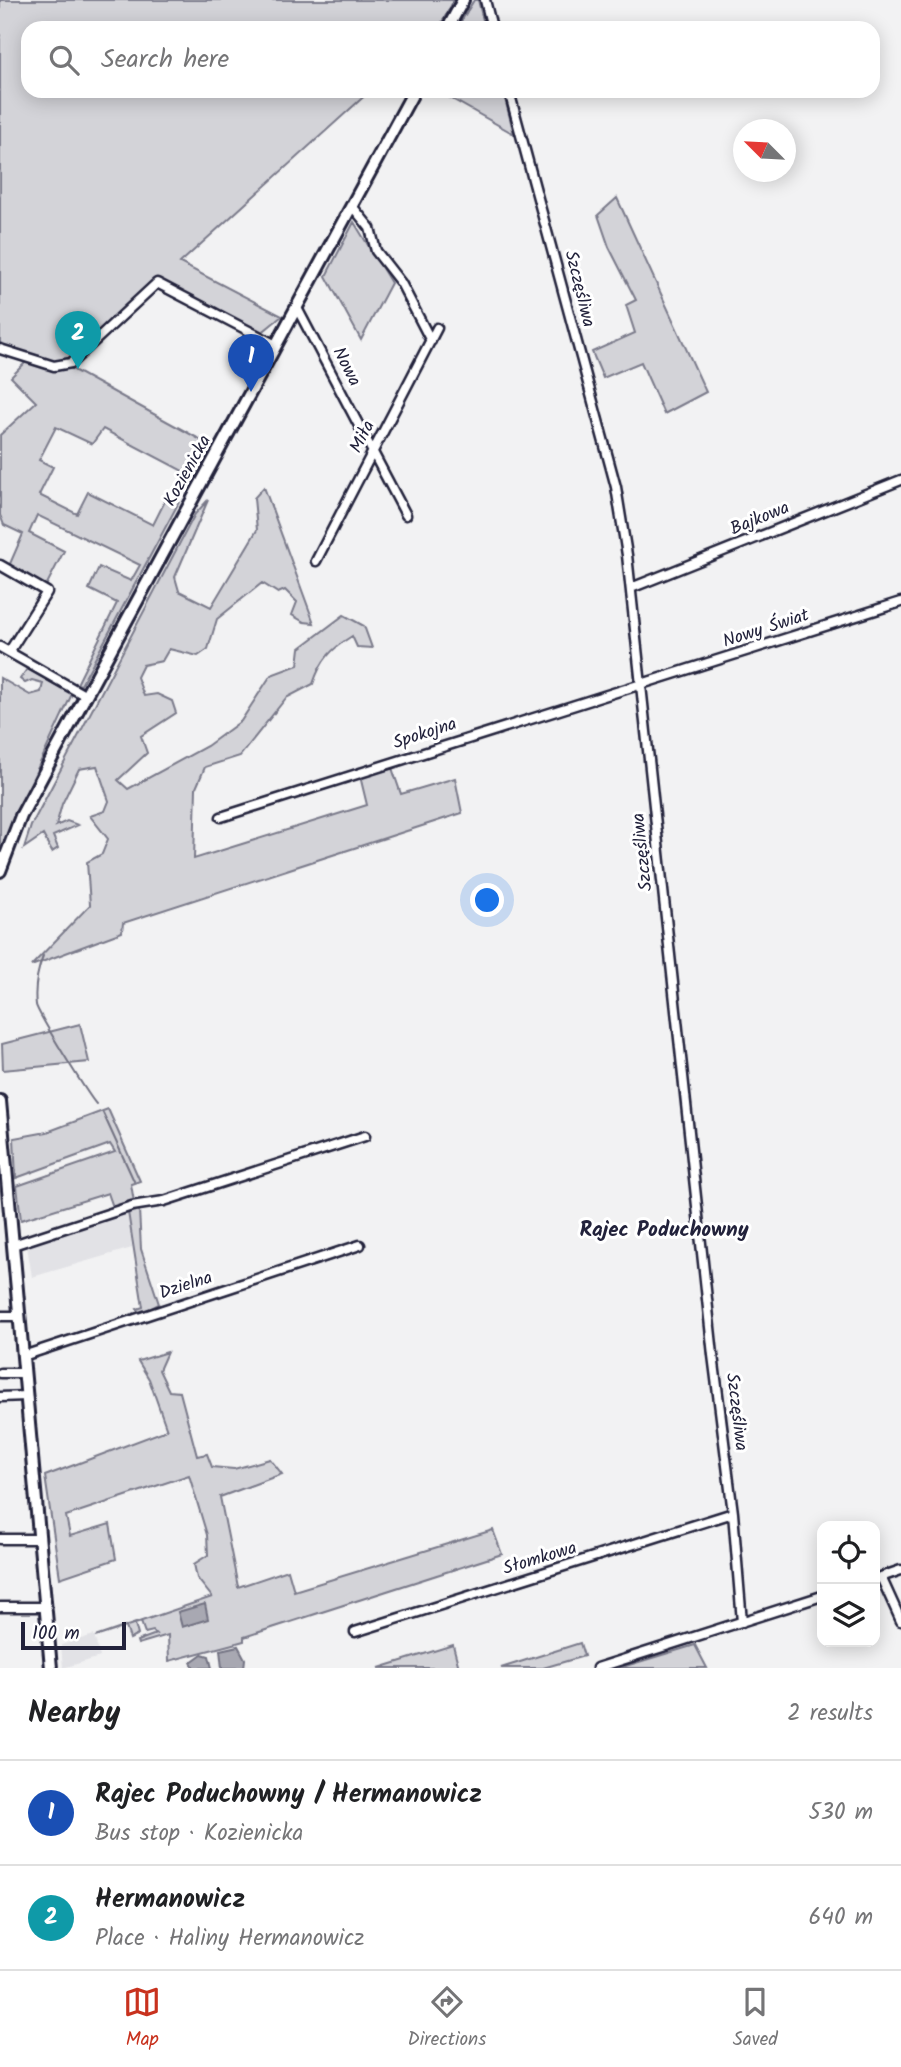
<!DOCTYPE html>
<meta charset="utf-8">
<style>
body{margin:0;font-family:Kalam,sans-serif;background:#f2f2f2;color:#202124}
.controls{position:absolute;right:21px;bottom:21px;display:grid;overflow:hidden;border-radius:14px;box-shadow:0 4px 18px #0003}
.controls button{width:63px;height:63px;display:grid;place-items:center;padding:0;border:0;border-bottom:2px solid #e0e0e0;background:#fff;color:#202124;font:35px sans-serif}
.compass{position:absolute;left:733px;top:119px;width:63px;height:63px;border-radius:50%;background:#fff;box-shadow:0 4px 18px #0003;rotate:294deg}
.scale{position:absolute;left:21px;bottom:18px;width:105px;box-sizing:border-box;padding-left:7px;border:4px solid #22223b;border-top:0;font-size:19px;line-height:24px;white-space:nowrap;color:#22223b;-webkit-text-stroke:5px #fff;paint-order:stroke}
.you{position:absolute;left:488px;top:901px;width:24px;height:24px;margin:-18px;border:5px solid #fff;border-radius:50%;background:#1a73e8;box-shadow:0 0 0 10px #1a73e833}
.badge{display:grid;place-items:center;width:46px;height:46px;border-radius:50%;background:#c8321e;color:#fff;font-size:23px;font-weight:700}
.pin{position:absolute;translate:-50% -58px;filter:drop-shadow(0 2px 4px #0008)}
.pin::after{content:'';position:absolute;top:37px;width:24px;height:21px;background:inherit;clip-path:polygon(0 0,100% 0,50% 100%)}
.list{margin:0;padding:0;list-style:none}
h2{display:flex;justify-content:space-between;align-items:center;height:91px;margin:0;padding:0 28px;font-size:30px}
h2 small{font-size:23px;font-weight:400;color:#757577}
.list li{display:grid;grid-template-columns:46px 1fr auto;gap:21px;align-items:center;box-sizing:border-box;height:105px;padding:0 28px;border-top:2px solid #e0e0e0}
.list b{display:block;font-size:26px;white-space:nowrap}
.list p{margin:0;font-size:23px;white-space:nowrap;color:#757577}
.list em{font-size:23px;font-style:normal;color:#757577}
.icon{flex:none;width:38px;height:38px;fill:none;stroke:currentColor;stroke-width:2;stroke-linecap:round;stroke-linejoin:round}
.map{position:relative;flex:none;width:901px;height:1668px;overflow:hidden}
.search{position:absolute;background:#fff;box-shadow:0 4px 18px #0003;left:21px;right:21px;top:21px;height:77px;display:flex;align-items:center;gap:18px;box-sizing:border-box;padding:0 24px;border-radius:21px;color:#757577;font-size:26px}
.sheet{height:301px;background:#fff}
nav{display:flex;justify-content:space-around;align-items:center;box-sizing:border-box;height:98px;border-top:2px solid #e0e0e0;background:#fff;font-size:19px;color:#757577}
nav a{display:grid;justify-items:center;gap:4px}
nav .on{color:#c8321e}
.map>svg:first-child{display:block}
.built{fill:#e2e2e6}
.green{fill:#d3d3d8;stroke:#7a7a8a;stroke-width:2}
.water{fill:#a8a8b2;stroke:#727282;stroke-width:2}
.lines{fill:none;stroke-linecap:round;stroke-linejoin:round}
.stream{stroke:#727282;stroke-width:2}
.minor-casing{stroke:#22223b;stroke-width:13}
.major-casing{stroke:#22223b;stroke-width:16}
.minor{stroke:#fff;stroke-width:8}
.major{stroke:#fff;stroke-width:10}
.labels{text-anchor:middle;dominant-baseline:central;stroke-width:6;stroke-linejoin:round;paint-order:stroke}
.street-label{font-size:18px;fill:#22223b;stroke:#fff}
.quarter-label{font-size:21px;font-weight:bold;fill:#22223b;stroke:#fff}
</style>
<div class="map">
<svg width="901" height="1668" viewBox="0 0 901 1668">
<rect width="100%" height="100%" fill="#f2f2f3"/>
<filter id="ink" filterUnits="userSpaceOnUse"><feTurbulence type="fractalNoise" baseFrequency=".0143" numOctaves="2"/><feDisplacementMap in="SourceGraphic" scale="14" xChannelSelector="R" yChannelSelector="G"/><feConvolveMatrix kernelMatrix="1 2 1 2 8 2 1 2 1" color-interpolation-filters="sRGB"/></filter>
<g filter="url(#ink)">
<path class="built" d="M128 1212 132 1248 32 1277 27 1246Z
M94 1635 100 1657 63 1668 61 1645Z"/>
<path class="green" d="M0 0H454L439 28H28V91H370L180 263 282 316 260 334 158 285 68 367 212 446 194 477 103 429 92 444 56 427 39 460 53 467 39 495 77 514 88 492 153 525 168 495 179 502 81 685 77 684 117 603 89 589 99 567 131 581 140 565 37 515 29 533 64 551 46 586 9 566 23 534 4 525 0 515V435L36 402 11 377 24 364 26 357 0 349Z
M474 0H478L485 28H457Z
M438 91H503L514 134Z
M617 198 706 392 664 414 641 362 603 378 592 352 635 333 626 305 636 300 609 247 598 215Z
M354 222 391 283 361 340 326 276Z
M264 487 314 623 304 622 292 615 297 602 285 590 278 593 262 583 217 619 208 649 198 656 169 649 162 661 143 665 137 677 144 696 157 694 172 701 176 713 141 736 147 753 118 780 128 789 207 746 241 721 271 675 298 665 300 648 344 615 364 626 372 648 357 647 352 636C331 649 321 660 313 684L286 698 240 756 205 767 196 788 194 859 367 805 360 776 392 768 401 794 455 778 462 813 123 923 122 932 31 966 90 905 87 862 102 854 108 839 90 816 105 811 109 801 97 766 79 769 62 804 56 826 67 821 78 825 53 836 58 848 52 852 43 835 24 848 31 826 195 514 208 500 175 577 179 591 211 607 257 530 254 498Z
M27 669 72 694 0 849V678L30 695 41 692 43 683 32 680 25 683 20 679Z
M80 1024 89 1062 3 1070 2 1044Z
M108 1109 140 1181 131 1184 134 1202 113 1207 108 1193 21 1220 17 1186 115 1152 110 1144 16 1178 14 1138 47 1132Z
M139 1209 141 1249 159 1304 140 1314 137 1309 143 1307 128 1212Z
M167 1352 159 1370 169 1391 180 1392 197 1456 207 1454 212 1467 234 1469 270 1459 282 1474 220 1497 238 1587 288 1570 294 1591 493 1530 502 1554 244 1637V1641L169 1661 168 1635 138 1644 137 1641 156 1634 153 1631 145 1633 141 1622 135 1624 138 1635 130 1639 126 1627 95 1637 212 1597 197 1578 194 1564 208 1555 207 1535 189 1475 66 1516 70 1536 110 1524 116 1559 60 1578 45 1476 167 1430 149 1379 138 1361Z
M580 1643 584 1656 543 1668H501Z
M453 1645 459 1668H379Z
M695 1645 707 1668H619Z"/>
<path class="water" d="M205 1604 208 1619 182 1627 178 1612Z
M238 1646 245 1659 244 1668H222L220 1650Z
M202 1654 209 1656 212 1668H194L191 1662Z"/>
<g class="lines">
<path class="stream" d="M43 956C37 972 34 988 36 1005 38 1014 88 1095 96 1104
M103 1113 134 1181"/>
<defs>
<path id="minor" d="M485 0 492 28
M509 91 616 487 627 555 713 1355 733 1513 742 1622
M352 206 370 228 376 251 401 283 431 341
M297 308 406 515
M0 349 54 366 71 363 157 283 276 345
M316 561 437 328
M0 565 47 592 9 652
M631 588 901 480
M0 647 86 696
M221 817 901 602
M13 1245 132 1206 164 1201 365 1136
M0 1316H19
M23 1356 360 1245
M0 1373H25
M0 1397 26 1396
M0 1539H40
M881 1577 901 1621
M875 1579 901 1570
M0 1607H46
M355 1632 733 1513
M597 1668 822 1596"/>
<path id="major" d="M448 28 463 0
M0 871 21 816 52 758 414 91
M0 1101 51 1668"/>
</defs>
<use href="#minor" class="minor-casing"/>
<use href="#major" class="major-casing"/>
<use href="#minor" class="minor"/>
<use href="#major" class="major"/>
</g>
</g>
<g class="labels">
<g class="street-label">
<text transform="translate(579 289) rotate(76)">Szczęśliwa</text>
<text transform="translate(346 367) rotate(63)">Nowa</text>
<text transform="translate(363 437) rotate(-63)">Miła</text>
<text transform="translate(188 471) rotate(-61)">Kozienicka</text>
<text transform="translate(760 519) rotate(-22)">Bajkowa</text>
<text transform="translate(766 629) rotate(-18)">Nowy Świat</text>
<text transform="translate(425 734) rotate(-18)">Spokojna</text>
<text transform="translate(643 852) rotate(-96)">Szczęśliwa</text>
<text transform="translate(186 1286) rotate(-18)">Dzielna</text>
<text transform="translate(736 1412) rotate(83)">Szczęśliwa</text>
<text transform="translate(540 1559) rotate(-17)">Słomkowa</text>
</g>
<g class="quarter-label">
<text x="664" y="1230">Rajec Poduchowny</text>
</g>
</g>
</svg>
<div class="controls">
<button><svg class="icon" aria-label="locate" viewBox="0 0 24 24"><circle cx="12" cy="12" r="6"/><path d="M12 2v4M12 18v4M2 12h4M18 12h4"/></svg></button>
<button><svg class="icon" aria-label="layers" viewBox="0 0 24 24"><path d="M12 4l9 5-9 5-9-5zM3 14l9 5 9-5"/></svg></button>
</div>
<svg class="compass" viewBox="-18 -18 36 36"><path d="M0-13l5 13h-10z" fill="#e53935"/><path d="M0 13l5-13h-10z" fill="#757577"/></svg>
<div class="scale">100 m</div>
<div class="you"></div>
<div class="pin badge" style="left:251px;top:392px;background:#1a4fb4">1</div>
<div class="pin badge" style="left:78px;top:369px;background:#0f9aa8">2</div>
<div class="search"><svg class="icon" aria-label="search" viewBox="0 0 24 24"><circle cx="10" cy="10" r="6"/><path d="M15 15l6 6"/></svg>Search here</div>
</div>
<section class="sheet">
<h2>Nearby<small>2 results</small></h2>
<ul class="list">
<li><span class="badge" style="background:#1a4fb4">1</span><div><b>Rajec Poduchowny / Hermanowicz</b><p>Bus stop · Kozienicka</p></div><em>530 m</em></li>
<li><span class="badge" style="background:#0f9aa8">2</span><div><b>Hermanowicz</b><p>Place · Haliny Hermanowicz</p></div><em>640 m</em></li>
</ul>
</section>
<nav>
<a class="on"><svg class="icon" aria-label="map" viewBox="0 0 24 24"><path d="M3 6l6-2 6 2 6-2v14l-6 2-6-2-6 2zM9 4v14M15 6v14"/></svg>Map</a>
<a><svg class="icon" aria-label="directions" viewBox="0 0 24 24"><path d="M12 3l9 9-9 9-9-9zM9 14v-3h6M13 9l2 2-2 2"/></svg>Directions</a>
<a><svg class="icon" aria-label="saved" viewBox="0 0 24 24"><path d="M7 4h10v16l-5-4-5 4z"/></svg>Saved</a>
</nav>
